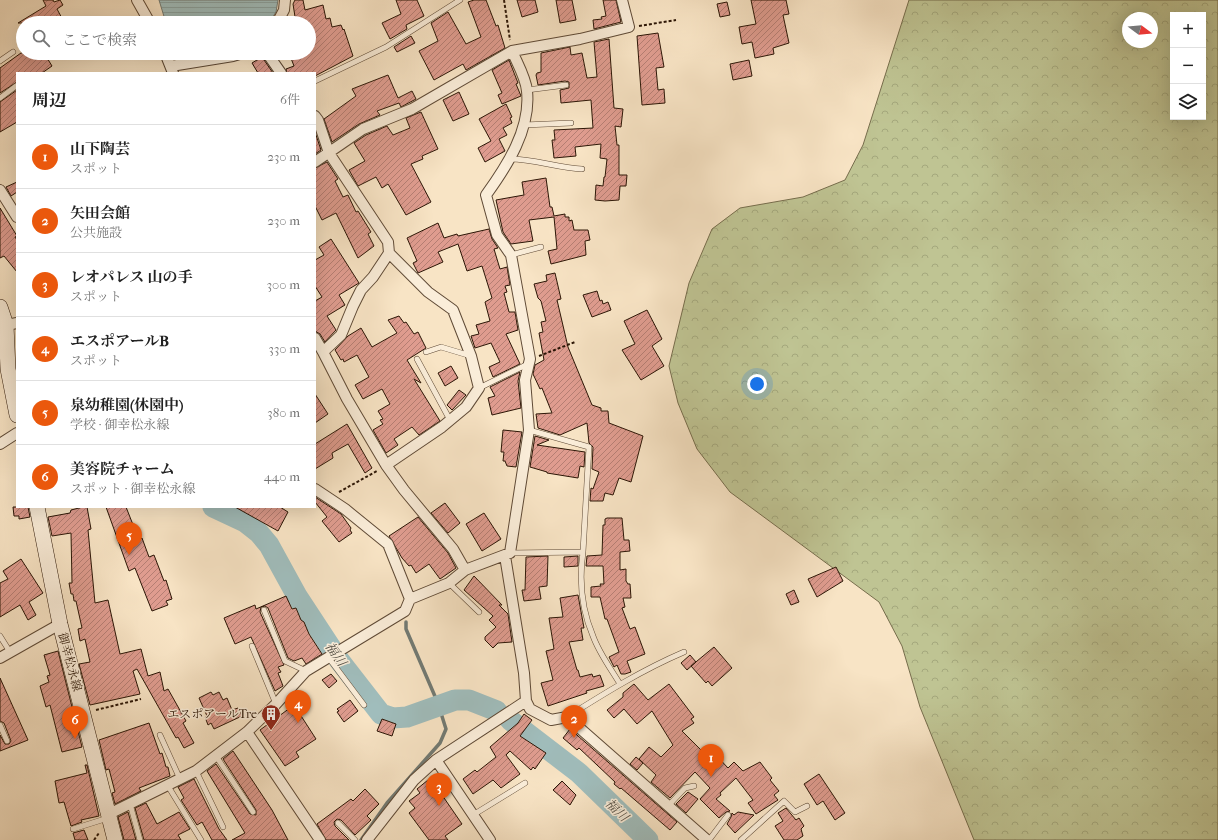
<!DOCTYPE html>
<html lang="ja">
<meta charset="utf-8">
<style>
body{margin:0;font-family:"IM FELL French Canon","Noto Serif JP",serif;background:#f6f6f6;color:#222}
.controls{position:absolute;right:12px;top:12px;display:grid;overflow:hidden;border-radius:0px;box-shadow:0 4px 16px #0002}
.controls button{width:36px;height:36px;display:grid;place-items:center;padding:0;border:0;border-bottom:1px solid #e0e0e0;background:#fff;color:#222;font:20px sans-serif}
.compass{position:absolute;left:1122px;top:12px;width:36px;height:36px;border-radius:50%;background:#fff;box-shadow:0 4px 16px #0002;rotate:106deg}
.you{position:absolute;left:757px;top:384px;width:14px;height:14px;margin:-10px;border:3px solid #fff;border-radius:50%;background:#1a73e8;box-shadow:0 0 0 6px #1a73e833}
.badge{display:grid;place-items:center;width:26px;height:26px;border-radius:50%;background:#ea580c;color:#fff;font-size:13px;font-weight:700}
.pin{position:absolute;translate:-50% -33px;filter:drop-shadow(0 1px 2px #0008)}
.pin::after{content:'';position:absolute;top:21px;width:14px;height:12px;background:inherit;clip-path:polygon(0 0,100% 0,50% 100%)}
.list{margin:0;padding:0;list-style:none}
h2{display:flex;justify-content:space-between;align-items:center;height:52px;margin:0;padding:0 16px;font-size:17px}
h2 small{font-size:13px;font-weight:400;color:#767676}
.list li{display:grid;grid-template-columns:26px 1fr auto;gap:12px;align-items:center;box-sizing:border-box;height:64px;padding:0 16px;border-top:1px solid #e0e0e0}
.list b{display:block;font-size:15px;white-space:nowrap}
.list p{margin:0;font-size:13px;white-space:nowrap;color:#767676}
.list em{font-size:13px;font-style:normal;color:#767676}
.icon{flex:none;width:22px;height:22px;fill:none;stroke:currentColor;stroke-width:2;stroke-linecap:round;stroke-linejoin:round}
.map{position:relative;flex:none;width:1218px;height:840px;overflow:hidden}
.search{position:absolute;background:#fff;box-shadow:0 4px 16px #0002;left:16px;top:16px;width:300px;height:44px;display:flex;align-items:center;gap:10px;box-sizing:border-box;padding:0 14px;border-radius:22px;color:#767676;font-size:15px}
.panel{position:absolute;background:#fff;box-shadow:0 4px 16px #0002;left:16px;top:72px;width:300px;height:436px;border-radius:0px}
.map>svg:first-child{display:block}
.forest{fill:url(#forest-crowns);stroke:#766d4c;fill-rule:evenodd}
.water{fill:url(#water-rules);stroke:#727a73}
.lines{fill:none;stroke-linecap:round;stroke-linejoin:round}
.stream{stroke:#727a73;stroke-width:3.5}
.river{stroke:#a0bdbc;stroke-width:21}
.building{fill:url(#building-hatch);stroke:#2c1606}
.service-casing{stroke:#5f4a36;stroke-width:6}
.minor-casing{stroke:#5f4a36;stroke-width:12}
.secondary-casing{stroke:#2c1606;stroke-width:16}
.path{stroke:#2c1606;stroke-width:2;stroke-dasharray:3 2;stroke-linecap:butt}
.service{stroke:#faedd9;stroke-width:5}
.minor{stroke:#faedd9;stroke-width:10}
.secondary{stroke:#faedd9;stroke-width:15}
.labels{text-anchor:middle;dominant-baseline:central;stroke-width:3;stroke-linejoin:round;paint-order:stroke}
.street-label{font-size:12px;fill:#2c1606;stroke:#faedd9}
.poi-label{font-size:12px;fill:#2c1606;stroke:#faedd9;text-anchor:end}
.water-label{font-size:13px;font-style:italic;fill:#555046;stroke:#faedd9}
</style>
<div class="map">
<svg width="1218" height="840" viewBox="0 0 1218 840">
<defs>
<pattern id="forest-crowns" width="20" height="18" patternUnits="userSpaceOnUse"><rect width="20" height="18" fill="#bfc493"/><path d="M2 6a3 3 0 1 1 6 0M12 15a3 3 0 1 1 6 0" fill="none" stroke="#a4a87d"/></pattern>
<pattern id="water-rules" width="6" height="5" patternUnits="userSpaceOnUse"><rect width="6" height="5" fill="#a0bdbc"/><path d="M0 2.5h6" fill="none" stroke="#8aa2a0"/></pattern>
<pattern id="building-hatch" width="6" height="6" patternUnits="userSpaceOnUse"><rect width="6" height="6" fill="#df9c8f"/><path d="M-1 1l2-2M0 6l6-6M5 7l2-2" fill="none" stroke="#b57e73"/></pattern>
</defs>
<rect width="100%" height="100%" fill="#f8e4c5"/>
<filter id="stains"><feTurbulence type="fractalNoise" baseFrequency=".005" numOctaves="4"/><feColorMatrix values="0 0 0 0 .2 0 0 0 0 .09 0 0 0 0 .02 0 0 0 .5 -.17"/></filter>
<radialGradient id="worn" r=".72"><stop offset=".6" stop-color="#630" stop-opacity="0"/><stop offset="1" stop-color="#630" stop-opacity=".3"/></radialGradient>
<path class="forest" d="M909 0H1218V840H974L920 707 902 646 879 602 730 492 697 449 678 403 669 366 689 283 712 229 740 208 803 197 845 180 863 145ZM1173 15H1203V117H1173ZM1128 18H1152V42H1128Z"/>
<path class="water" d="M159 0H278L276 12 269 23H166Z"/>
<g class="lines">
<path class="stream" d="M406 622V629L437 701
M361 840 387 803 440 743 446 729 440 710"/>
<path class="river" d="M213 507 245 522 259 533 269 545 297 596 339 660 381 714 393 718 407 717 455 700H469L497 711
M510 720 579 773 648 840"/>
</g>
<path class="building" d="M43 0H53L54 2 60 0 63 5 57 9 64 22 56 23 54 21 50 23 46 17 36 23H18L46 6Z
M295 0H303L305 10 323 5 326 19 330 18 332 27 341 25 343 30 344 29 353 56 315 76V73H287L286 69 294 66 289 53H309V23H296L293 4Z
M396 0H417L424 16 406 25 407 29 390 39 382 23 401 14Z
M474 0H486L496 26 498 25 505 48 466 70 463 64 434 80 419 51 438 41 431 23 448 12 466 44 481 37 468 2Z
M517 0H535L538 12 522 17Z
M556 0H572L576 20 560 23Z
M603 0H616L621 22 594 29 593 20 602 19 601 17 606 16Z
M751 0H786L789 14 783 15 789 43 773 48 774 54 755 58 752 42 742 44 739 27 756 24Z
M727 2 730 15 720 17 717 4Z
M658 33 664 67 656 68 658 90 664 89 665 103 642 105 637 36Z
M411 36 415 43 397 52 394 47Z
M609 39 614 108 623 109 621 127 615 126 617 145H619V175H627L626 186H620L619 200 605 201 595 200 596 185 603 186 604 177H605L607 159 600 158 601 144 575 147 576 156 554 158 552 140H555L554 130 593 128 591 100 561 103 560 90 569 88V82L565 81 538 85 536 75 537 73 541 72V53L570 47 571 55 582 53 587 78 597 77 594 42Z
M21 53H44L52 66 42 73H17V82L0 93V68Z
M262 57 273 73H258L252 63Z
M509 60 518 83 516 84 521 96 502 104 498 95 502 93 492 70Z
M749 60 752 76 733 80 730 64Z
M388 75 398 98 412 91 416 99 401 107 399 103 377 111 380 115 359 124 332 142 324 119 356 96 352 89Z
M17 90V122L0 132V102Z
M459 92 469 114 453 121 443 100Z
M506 104 512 117 510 118 512 123 503 128 507 135 499 139 505 151 485 162 478 148 491 141 479 119Z
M421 112 438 149 422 156 423 159 411 164 431 202 406 215 388 184 382 188 376 177 358 186 349 170 365 161 354 143 366 135 387 126 393 135 410 128 406 118Z
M315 132 321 150 315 154Z
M327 162 338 179 335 181 343 197 348 195 356 212 358 211 371 232 368 234 374 246 358 258 336 213 322 220 315 206V168Z
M546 178 550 207H552L554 216 565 214V217H569V221L572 220 574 230H588L590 240 585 241 586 255 551 264 548 251 557 249 554 217 529 220 533 241 511 244 503 232 496 200 524 195 522 182Z
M17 182V192L11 196 6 187Z
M0 208 17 236 15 237 17 240V272L4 256 0 258Z
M438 223 444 238 457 234 458 236 489 229 492 239 498 248 494 249 500 269 507 267 510 285 505 286 507 292 504 293 509 312H515L518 330 506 334 520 364 493 377 489 367 500 362 491 343 475 348 471 336 479 334 476 325 490 321 485 302 492 298 482 266 467 271 458 244 438 252 443 262 418 273 413 263 417 261 407 238Z
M331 239 359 283 339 295 345 305 327 316 336 330 325 342 320 334 315 331V301L322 297 315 286V260L324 255 319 247Z
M555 273 561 299 557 300 568 347 592 405 601 408V411H608L609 423 643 436 631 482 619 478 613 495 605 493 603 501H590L591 488 593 489 599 472 592 469 593 447 589 443 587 423 560 435 538 428 536 414 552 413 542 388 540 389 533 374 535 365 544 360 539 333 543 332 541 322 546 321 541 301 538 298 534 284 547 281 546 275Z
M597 291 600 301 602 300 603 304 608 302 611 310 592 317 583 295Z
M647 310 662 339 652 346 664 366 641 380 622 350 635 344 624 321Z
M399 316 404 323 406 322 414 334 418 332 426 348 407 360 421 383 414 379 440 421 419 435 412 427 394 439 398 445 386 453 373 430 383 424 380 420 383 419 378 411 390 404 382 389 363 399 355 385 369 377 357 355 344 362 343 359 341 360 335 350 348 336 361 328 372 347 397 333 388 320Z
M451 366 458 378 445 386 438 373Z
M520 372 518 381 521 408 492 415 488 398 495 396 490 387Z
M459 390 466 395 452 410 447 405Z
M315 394 328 414 315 423Z
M347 424 372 468 365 473 348 444 332 453 333 458 315 469V444Z
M503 430 522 432 516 467 507 466 505 461H503L504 452H501Z
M535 436 549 440 537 445 585 452 584 467 580 466 578 478 547 473V472L530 467Z
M315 497 341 514 351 528 350 530 352 533 339 542 322 521 327 517 315 502Z
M445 503 460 523 448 533 431 513Z
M13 507H28L30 517 19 519V516H14Z
M83 507H87L91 529 88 530 95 603 108 600 120 654 141 649 148 676 160 672 164 691 168 689 186 721 183 723 194 743 184 748 178 737 176 738 137 669 133 671 140 694 90 705 79 664 90 662 85 639 80 641 78 629 82 628 76 601H74L73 594H71L69 583H72L71 533 52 536 48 517 70 513 71 510Z
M106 507H126L139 540 142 538 149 557 154 555 164 581 166 580 172 599 166 601 168 605 152 611 135 568 129 571Z
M235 507H280L288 512 278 531Z
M484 513 501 539 482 551 466 524Z
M418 517 448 553 456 568 440 579 429 564 416 573 411 565 409 566 402 558 389 536Z
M607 518H622L624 540H629L630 551 620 552V570L626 569V581L628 584H630L631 598H623L625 607 622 608 630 629 635 627 645 654 627 661 631 672 625 674H621L617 665 614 667 609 657 619 652 607 619H605L600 597H591V587L601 586 600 584H604L603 566H586L587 556 602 555 603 525H605V519Z
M548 556 547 586 539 587 541 599 524 601 522 590H525L526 557Z
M578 556V566L564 567V557Z
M21 559 43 593 29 602 36 615 28 620 20 605 0 617V583L8 579 3 571Z
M836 567 843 581 817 597 808 579Z
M474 576 502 605H499L508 614 512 642 498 643 493 648 485 640V637L496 627 489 620 493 616 464 590Z
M794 590 799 602 791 605 786 594Z
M578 595 584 628H581L583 640 569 642 577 670H578L580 677 592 674 593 677 600 675 604 686 586 691 587 693 548 706 541 683 553 680 546 651 554 649 549 618 563 617 560 598Z
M286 596 292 609 296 608 301 620 304 622 309 634 322 654 306 664 302 658 294 661 288 658 268 608 265 606 261 607 260 612 284 665 278 667 281 672 278 673 283 686 275 691 251 637 235 644 224 618 255 605 256 609Z
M714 647 732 668 712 686 708 681 706 683 691 666Z
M58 651 82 747 62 752 50 705 46 707 40 686 49 682 47 676 50 675 44 655Z
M690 655 696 662 687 670 681 663Z
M331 674 337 681 329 688 322 680Z
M0 678 28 740 0 751V735L5 744H9L11 741 4 723 0 721Z
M634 684 648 700 669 684 694 717 691 719 694 723 682 731 710 759 715 754 728 768 734 762 743 771 760 762 772 778 770 780 779 791 774 795 778 800 756 814 748 803 753 800 736 778 720 793 721 795 716 799 730 811 726 812 719 818 700 799 710 788 695 772 670 798 651 782 656 775 639 759 649 747 661 757 673 745 652 711 637 724 624 709 614 718 607 710 623 697V693Z
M211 692 213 695 219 692 223 700 227 698 232 710 238 708 242 716 214 729 211 723 208 725 205 717 207 716 199 698Z
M350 700 358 711 344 722 337 712 339 711 337 709Z
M294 705 316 739 296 752 299 757 285 766 260 730Z
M524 714 532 720 520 736 546 753 535 769 533 767 531 770 510 751 506 755 520 774 501 788 493 780 473 794 463 779 475 770 477 772 496 757 490 747 518 723Z
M382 719 396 724 392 736 377 731Z
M149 723 160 754 162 753 166 767H168L170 776 139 788 141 791 115 804 112 793 115 792 109 769 106 770 99 740Z
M570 729 677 822 670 830 621 788 620 789 614 784 615 782 579 748 577 750 563 738Z
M233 751 272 810 288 840H232L245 833 207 771 216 764 250 814 256 815V810L223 759Z
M636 757 643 763 637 770 630 764Z
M85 765H87L99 816 81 820 82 822 71 826 64 802 59 803 55 781 87 773Z
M819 774 845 813 835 820 823 801 817 805 804 784Z
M194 779 219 829 227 840H212L202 822 197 825 181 800 184 798 178 787Z
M431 779 462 824 445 836 448 840H429L409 813 415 808 409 801 420 793 417 789 428 780Z
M562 781 576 795 570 805 553 790Z
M365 789 379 804 367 816 371 820 355 835 341 820 337 819 334 822 335 826 349 840H326L317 824 351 799 353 801Z
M688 792 698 799 686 813 676 804Z
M146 803 157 824 179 812 190 829 178 835 181 840H144L135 808Z
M786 808 796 820 799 818 804 826 801 829 803 836 797 840H784L775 826 783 821 778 813Z
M128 812 136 840H124L118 817Z
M738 812 754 815 735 833 727 824 731 817 732 813 734 815Z
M84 830 88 840H75L73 833Z"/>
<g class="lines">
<defs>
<path id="service" d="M0 61 13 52
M315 81 386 47 460 0
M527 90 566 85
M0 98 16 86
M524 125 571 123
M510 159C534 159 558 168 582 169
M511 255 541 247
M426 352 441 347 471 356
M417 359 450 420
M479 388 528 364
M529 430 589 447 583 552
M510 553 583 552C579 580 582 610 593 636 599 653 611 669 620 684
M449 583 479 612
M264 610 285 661 306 671
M0 636 10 652
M252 646 276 704
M328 657 364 705
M567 717C605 693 642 670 684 652
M0 725 7 741
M160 735 180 779
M216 756 253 812
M196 771 223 827
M168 786 201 840
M130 804 140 840
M668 806 685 788 694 786
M473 815 525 783
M338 823 355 840
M73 829 108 818
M709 840 728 815
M741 840 784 801 795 812 807 806"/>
<path id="minor" d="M137 0 150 23
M277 23 284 10 285 0
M165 53 173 73
M267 53 281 73
M171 66 233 56 243 53
M315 116 318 120 329 153 388 242 389 253 373 277 361 290 353 306 341 335 323 352 315 338
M315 162 363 129 412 109 512 51 580 39 629 27 622 0
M0 190 17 217
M6 325 17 323
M0 444 17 433
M386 465 442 427 466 407 479 388 471 356 453 310 428 292 389 253
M315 489 345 509 388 544 410 599
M505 556 524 673 526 701 530 709 551 720 567 717 707 840
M465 570 510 553 529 430 525 380 530 359 511 255 497 235 486 195C507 166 531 129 527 91 526 78 517 63 512 51
M0 658 60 624
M247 732 320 840
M436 760 490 840
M109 814 196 771 247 732 276 704 306 671 405 611 410 599 449 583 465 570 453 549 404 490 386 465 347 399 323 352
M367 840 414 780 436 760 526 701"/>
<path id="secondary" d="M0 307 6 325 8 369 17 415
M37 507 60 624 115 840"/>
</defs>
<use href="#service" class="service-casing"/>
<use href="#minor" class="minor-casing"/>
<use href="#secondary" class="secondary-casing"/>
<path class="path" d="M504 0 510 40
M639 26 676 20
M539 356 575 342
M339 492 377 471
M96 710 141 699
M94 840 99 833"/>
<use href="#service" class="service"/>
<use href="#minor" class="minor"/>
<use href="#secondary" class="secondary"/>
</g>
<defs>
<symbol id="building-pin" viewBox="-11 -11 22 30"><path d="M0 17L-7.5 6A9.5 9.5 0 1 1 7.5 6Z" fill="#8f2418" stroke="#faedd9"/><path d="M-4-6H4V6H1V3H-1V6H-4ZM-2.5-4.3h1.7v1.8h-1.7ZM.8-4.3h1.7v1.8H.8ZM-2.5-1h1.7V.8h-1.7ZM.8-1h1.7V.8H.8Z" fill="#fff"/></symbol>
</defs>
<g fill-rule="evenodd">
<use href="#building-pin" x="260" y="703" width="22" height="30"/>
</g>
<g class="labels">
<g class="street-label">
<text transform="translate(70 662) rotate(75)">御幸松永線</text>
</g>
<g class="poi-label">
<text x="257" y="714">エスポアールTre</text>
</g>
<g class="water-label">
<text transform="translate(336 654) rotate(55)">福川</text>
<text transform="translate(617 810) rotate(44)">福川</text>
</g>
</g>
<rect width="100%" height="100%" filter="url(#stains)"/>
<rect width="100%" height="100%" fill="url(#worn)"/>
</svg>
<div class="controls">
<button>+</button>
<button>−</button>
<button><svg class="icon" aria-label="layers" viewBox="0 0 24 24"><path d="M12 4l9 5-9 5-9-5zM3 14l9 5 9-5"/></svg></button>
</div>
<svg class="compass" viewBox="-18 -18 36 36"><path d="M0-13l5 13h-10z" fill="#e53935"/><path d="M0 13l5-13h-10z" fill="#767676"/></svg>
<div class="you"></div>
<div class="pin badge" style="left:711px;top:777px">1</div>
<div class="pin badge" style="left:574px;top:738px">2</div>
<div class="pin badge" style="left:439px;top:806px">3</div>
<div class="pin badge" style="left:298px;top:723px">4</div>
<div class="pin badge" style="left:129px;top:555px">5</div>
<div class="pin badge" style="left:75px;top:739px">6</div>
<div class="search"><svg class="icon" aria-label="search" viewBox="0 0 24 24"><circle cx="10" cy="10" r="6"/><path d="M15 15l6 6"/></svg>ここで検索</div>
<section class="panel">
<h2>周辺<small>6件</small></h2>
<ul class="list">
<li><span class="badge">1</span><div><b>山下陶芸</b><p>スポット</p></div><em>230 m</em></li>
<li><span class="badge">2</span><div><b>矢田会館</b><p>公共施設</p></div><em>230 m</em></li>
<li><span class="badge">3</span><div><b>レオパレス 山の手</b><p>スポット</p></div><em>300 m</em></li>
<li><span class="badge">4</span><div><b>エスポアールB</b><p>スポット</p></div><em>330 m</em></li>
<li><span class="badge">5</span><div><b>泉幼稚園(休園中)</b><p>学校 · 御幸松永線</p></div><em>380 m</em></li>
<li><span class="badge">6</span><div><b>美容院チャーム</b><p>スポット · 御幸松永線</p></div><em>440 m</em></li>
</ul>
</section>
</div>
